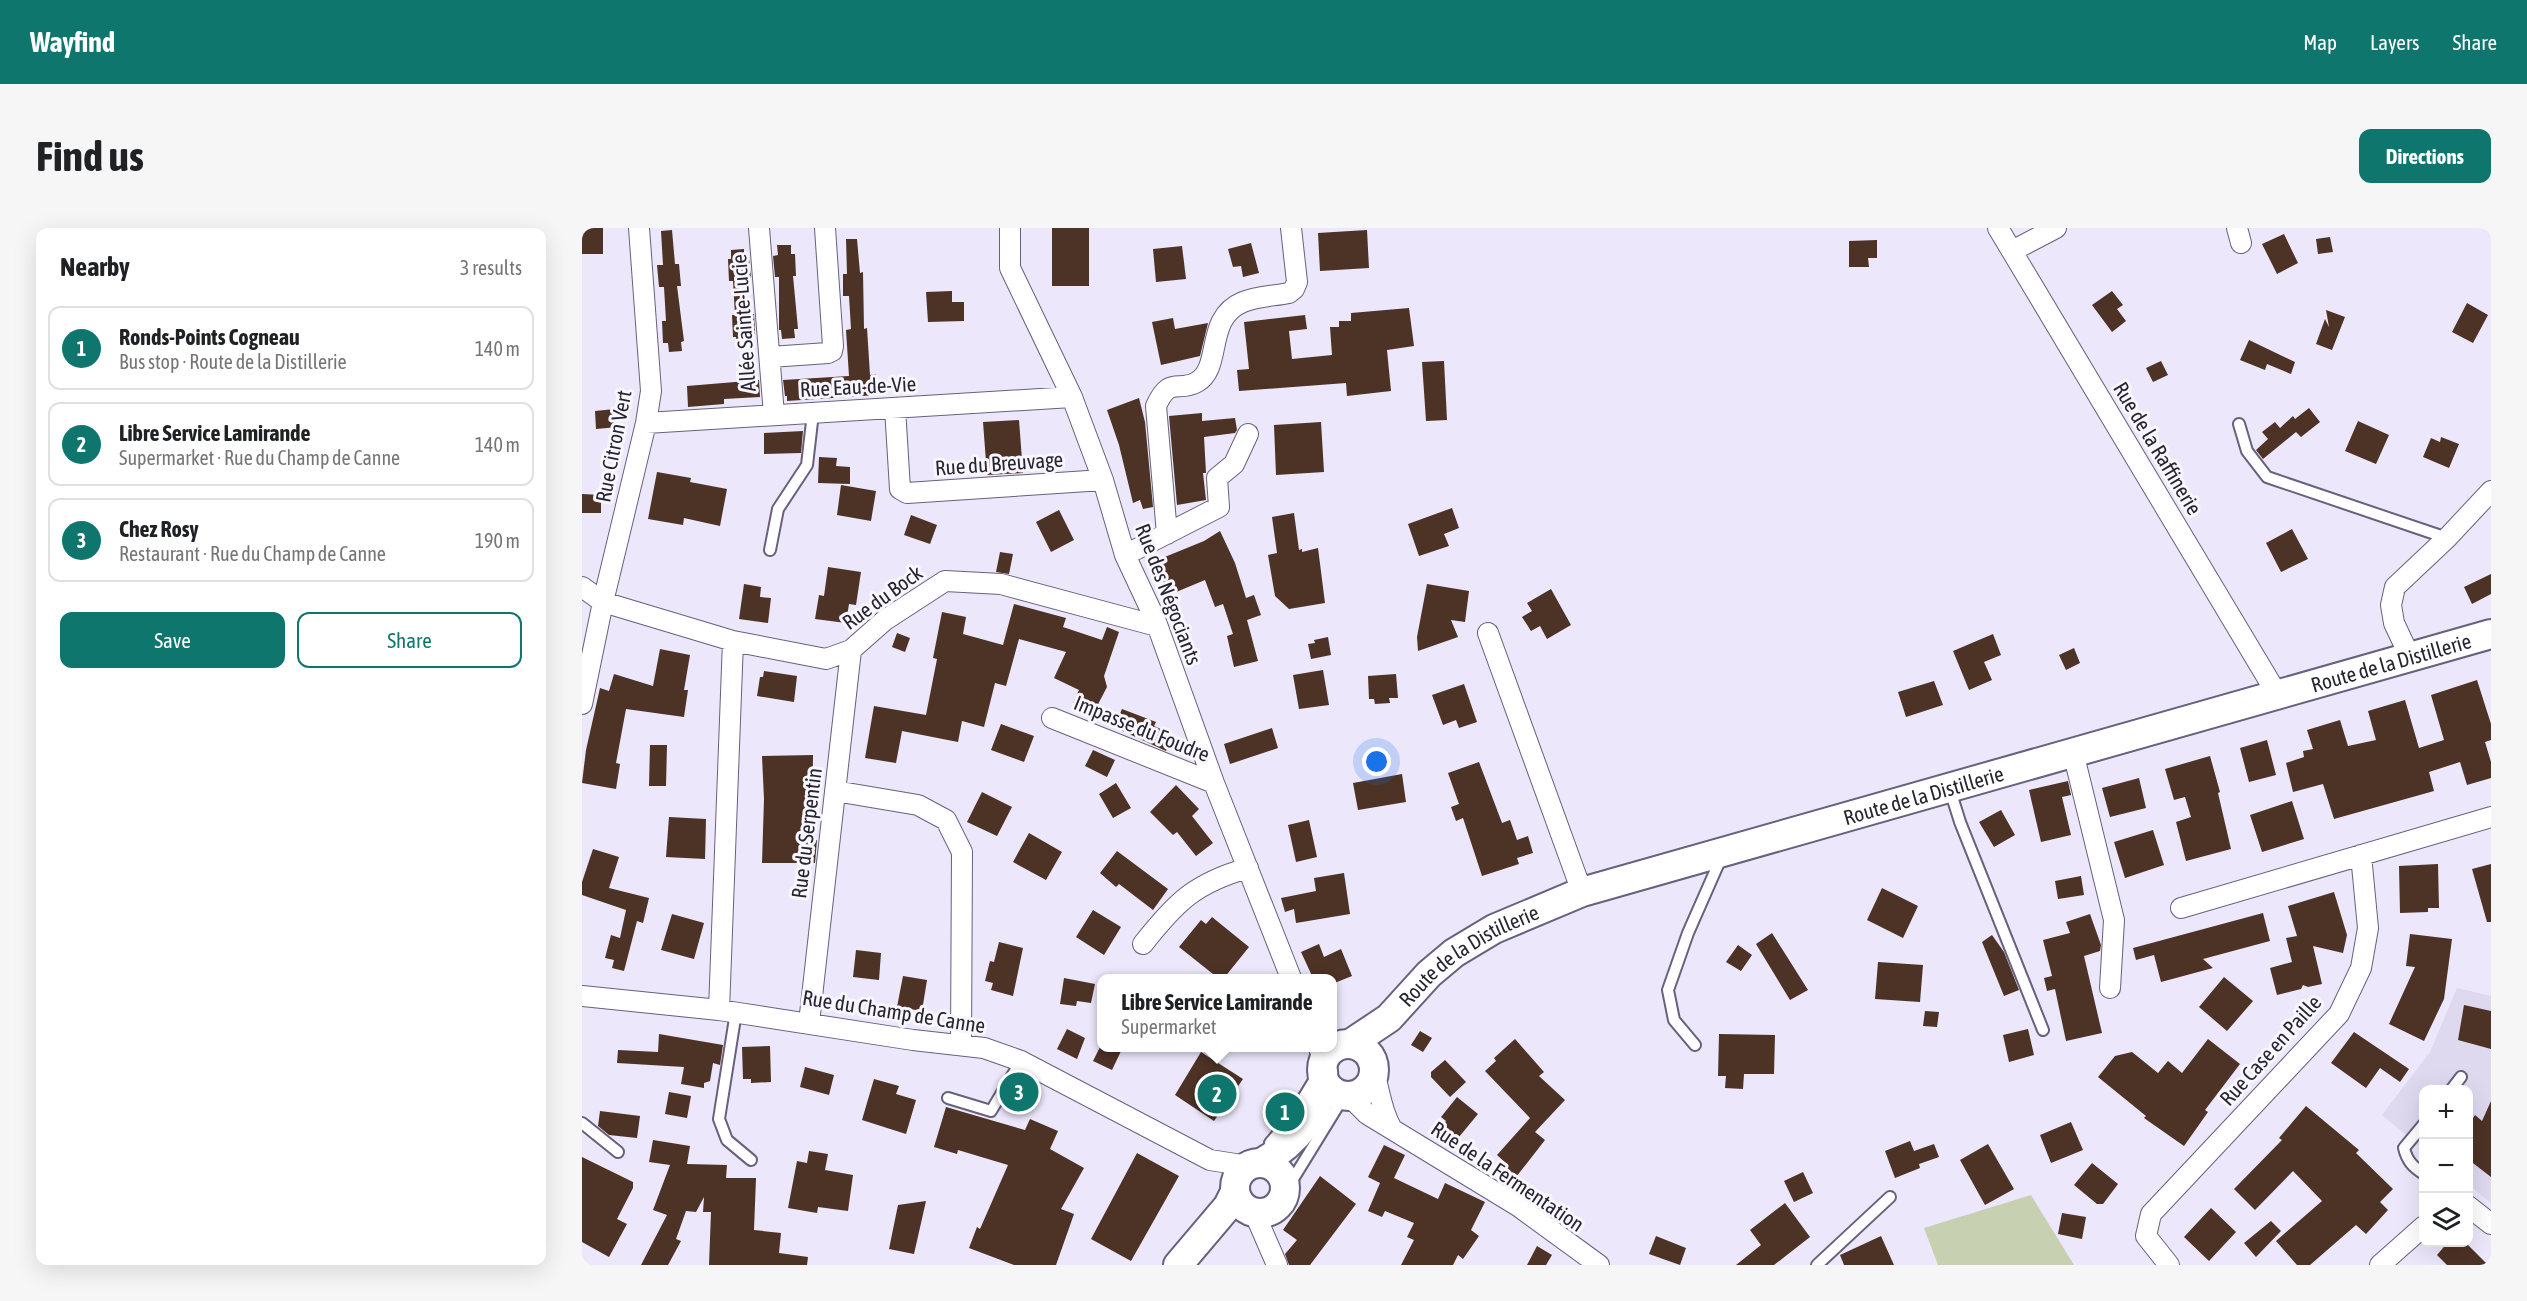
<!DOCTYPE html>
<meta charset="utf-8">
<style>
body{margin:0;font-family:"Asap Condensed",sans-serif;background:#f6f6f6;color:#202124}
.controls{position:absolute;right:18px;bottom:18px;display:grid;overflow:hidden;border-radius:12px;box-shadow:0 6px 24px #0002}
.controls button{width:54px;height:54px;display:grid;place-items:center;padding:0;border:0;border-bottom:2px solid #e0e0e0;background:#fff;color:#202124;font:30px sans-serif}
.you{position:absolute;left:795px;top:534px;width:21px;height:21px;margin:-15px;border:4px solid #fff;border-radius:50%;background:#1a73e8;box-shadow:0 0 0 9px #1a73e833}
.badge{display:grid;place-items:center;width:39px;height:39px;border-radius:50%;background:#0f766e;color:#fff;font-size:20px;font-weight:700}
.pin{position:absolute;translate:-50% -50%;border:3px solid #fff;box-shadow:0 2px 6px #0006}
.popup{position:absolute;left:515px;top:746px;width:240px;height:78px;box-sizing:border-box;display:grid;place-content:center;border-radius:12px;background:#fff;filter:drop-shadow(0 2px 4px #0005);font-size:20px;white-space:nowrap;color:#757577}
.popup b{font-size:22px;color:#202124}
.popup::after{content:'';position:absolute;left:50%;top:100%;margin-left:-12px;border:12px solid transparent;border-top-color:#fff}
.list{margin:0;padding:0;list-style:none}
h2{display:flex;justify-content:space-between;align-items:center;height:78px;margin:0;padding:0 24px;font-size:26px}
h2 small{font-size:20px;font-weight:400;color:#757577}
.list li{display:grid;grid-template-columns:39px 1fr auto;gap:18px;align-items:center;box-sizing:border-box;height:84px;margin:0 12px 12px;padding:0 12px;border:2px solid #e0e0e0;border-radius:12px}
.list b{display:block;font-size:22px;white-space:nowrap}
.list p{margin:0;font-size:20px;white-space:nowrap;color:#757577}
.list em{font-size:20px;font-style:normal;color:#757577}
.actions{display:flex;gap:12px;padding:18px 24px}
.actions a{flex:1;padding:14px 0;border:2px solid #0f766e;border-radius:12px;text-align:center;font-size:21px;color:#0f766e}
.actions .main{background:#0f766e;color:#fff}
.icon{flex:none;width:33px;height:33px;fill:none;stroke:currentColor;stroke-width:2;stroke-linecap:round;stroke-linejoin:round}
.map{position:relative;flex:none;width:1909px;height:1037px;overflow:hidden;border-radius:12px}
header{display:flex;align-items:center;gap:36px;box-sizing:border-box;height:84px;padding:0 30px;background:#0f766e;color:#fff}
header strong{font-size:28px}
nav{display:flex;gap:33px;margin-inline-start:auto;font-size:21px}
.intro{display:flex;align-items:center;justify-content:space-between;box-sizing:border-box;height:144px;padding:0 36px}
h1{margin:0;font-size:42px}
.button{padding:15px 27px;border-radius:12px;background:#0f766e;color:#fff;font-size:21px;font-weight:700}
main{display:flex;gap:36px;padding:0 36px}
aside{flex:1;background:#fff;border-radius:12px;box-shadow:0 6px 24px #0002}
.map>svg:first-child{display:block}
.education{fill:#ded9ef}
.green{fill:#c7d0b1}
.building{fill:#4d3226}
.lines{fill:none;stroke-linecap:round;stroke-linejoin:round}
.lane-casing{stroke:#68607c;stroke-width:14}
.street-casing{stroke:#68607c;stroke-width:22}
.secondary-casing{stroke:#68607c;stroke-width:32}
.lane{stroke:#fff;stroke-width:10}
.street{stroke:#fff;stroke-width:20}
.secondary{stroke:#fff;stroke-width:28}
.labels{text-anchor:middle;dominant-baseline:central;stroke-width:6;stroke-linejoin:round;paint-order:stroke}
.street-label{font-size:21px;fill:#272430;stroke:#f8f7fd}
</style>
<header>
<strong>Wayfind</strong>
<nav><a>Map</a><a>Layers</a><a>Share</a></nav>
</header>
<div class="intro"><h1>Find us</h1><a class="button">Directions</a></div>
<main>
<aside>
<h2>Nearby<small>3 results</small></h2>
<ul class="list">
<li><span class="badge">1</span><div><b>Ronds-Points Cogneau</b><p>Bus stop · Route de la Distillerie</p></div><em>140 m</em></li>
<li><span class="badge">2</span><div><b>Libre Service Lamirande</b><p>Supermarket · Rue du Champ de Canne</p></div><em>140 m</em></li>
<li><span class="badge">3</span><div><b>Chez Rosy</b><p>Restaurant · Rue du Champ de Canne</p></div><em>190 m</em></li>
</ul>
<div class="actions"><a class="main">Save</a><a>Share</a></div>
</aside>
<div class="map">
<svg width="1909" height="1037" viewBox="0 0 1909 1037">
<rect width="100%" height="100%" fill="#ece7fb"/>
<path class="education" d="M1875 760 1909 768V975L1887 957 1886 862H1842L1841 921 1800 887 1848 824Z"/>
<path class="green" d="M1449 967 1492 1037H1356L1342 1000Z"/>
<path class="building" d="M0 0H21V26H0Z
M470 0H507V58H470Z
M90 2 93 36H97L99 58H95L102 113 99 114 100 123 87 124 86 115H81L80 93H84L82 59H77L75 37H81L79 3Z
M785 2 787 40 738 43 736 5Z
M1702 6 1716 35 1695 46 1680 16Z
M1748 9 1751 24 1736 26 1734 11Z
M264 11H275L278 45 281 44 282 101 285 100 288 147 294 146 295 167 205 173V168H203L201 152 267 148 264 102 269 101 267 68H261V46H265Z
M1295 12V30H1286L1287 39H1267V13Z
M669 15 677 45 661 49 659 38 651 39 646 21Z
M195 17H209V26H213L214 48H211L216 101H212L213 110 200 111 199 102H197V49H193L191 28 196 27Z
M600 18 604 51 574 54 571 21Z
M162 21V30H167L169 50 164 52 166 86H172L173 104 172 108H167L168 119 155 120 154 109H151L150 87H153L151 53H147L146 31H149V22Z
M370 63V74H382V93L346 94 344 64Z
M1530 63 1541 77 1535 81 1544 93 1530 104 1510 77Z
M1885 75 1906 87 1891 115 1870 104Z
M827 80 832 118 805 122 809 163 765 168 764 155 657 163 655 142 667 141 662 94 723 87 725 101 707 103 710 131 750 127 748 99H757V93H769V85Z
M1744 82 1763 89 1750 122 1734 116 1743 91 1747 99Z
M591 90 593 101 626 95 618 128 579 137 570 94Z
M1667 112 1713 134 1709 146 1685 136 1683 142 1658 132Z
M862 133 865 192 844 193 840 134Z
M1579 133 1586 147 1571 154 1564 140Z
M177 152 178 169 142 171V176L106 179 105 158Z
M557 170 563 194 571 279 561 281 558 272 551 275 537 217 525 182Z
M1727 180 1738 194 1719 209 1714 204 1681 231 1674 222 1686 211 1680 204 1693 194 1698 200 1711 188 1713 191Z
M33 181 36 199 14 201 13 183Z
M620 185V193L653 190 655 202 653 205 622 209 624 245H621L624 272 595 277 587 188Z
M437 192 441 245 405 247 401 194Z
M1776 193 1807 207 1794 236 1763 223Z
M739 194 742 244 694 247 692 197Z
M221 203 219 225 182 226V205Z
M1859 209 1877 216 1867 240 1841 229 1849 210 1858 214Z
M237 229 255 230 254 238 268 239V256L236 255Z
M75 244 109 250 108 254 145 261 138 298 102 290 101 297 66 291Z
M259 257 294 263 289 293 255 287Z
M0 266 19 267V285H0Z
M870 280 877 300 862 306 867 318 837 328 826 296Z
M477 282 492 312 469 324 454 294Z
M712 285 717 322 720 321V324L736 320 743 375 707 381 693 368 686 327 695 325 690 289Z
M329 287 355 297 348 316 322 307Z
M1710 301 1726 331 1699 344 1684 315Z
M638 303 653 335 664 370 672 367 679 387 665 392 676 433 652 439 645 408 651 406 641 376 633 379 623 352 587 367 573 333 622 313Z
M418 324 431 326 427 346 414 344Z
M246 339 279 344 274 377 267 376 264 395 233 391 237 367 242 368Z
M1909 346V366L1890 376 1882 359Z
M162 356 179 359 178 369 189 370 186 395 157 391Z
M845 356 887 363 883 394 869 392 876 409 836 423 835 409Z
M969 361 989 397 965 411 958 398 949 403 940 389 950 383 945 375Z
M432 376 484 390 481 399 520 412 525 399 537 404 522 448 525 459 512 484 491 475 497 462 472 450 484 424 437 411 424 458 413 455 402 499 380 493 376 514 320 503 314 535 283 530 292 478 344 487 355 431 351 430 360 384 384 389 381 406 421 417Z
M315 405 328 410 323 424 310 419Z
M1411 406 1419 427 1402 434 1410 452 1387 462 1371 423Z
M746 409 749 427 729 431 726 416 733 415 732 412Z
M1492 420 1498 435 1484 442 1477 427Z
M78 421 108 427 102 462H106L102 489 44 481 34 535 38 536 34 561 0 555 4 522 18 460 27 463 32 446 71 458Z
M741 442 747 477 717 481 711 447Z
M182 443 215 448 212 474 175 468 178 449H181Z
M814 446 816 470H807L808 475 793 476 792 471H787L786 448Z
M1895 452 1909 496V512L1903 514 1909 534V550L1885 557 1878 534 1847 544 1852 563 1752 591 1741 556 1711 564 1704 535 1722 529 1721 523 1731 521 1725 502 1758 492 1766 518 1794 512 1786 483 1823 472 1837 520 1862 512 1849 467Z
M1352 453 1361 477 1324 489 1316 464Z
M882 456 895 494 877 500 874 492 861 497 850 467Z
M540 481 574 494 572 498 592 507 584 523 532 499Z
M419 496 452 508 442 534 409 522Z
M690 500 696 520 648 536 642 516Z
M1685 512 1694 547 1667 554 1658 520Z
M68 517H85L84 558H67Z
M511 522 533 532 525 549 503 538Z
M231 527 230 612H235L233 635H180L182 571 180 528Z
M1628 528 1638 564 1636 565 1649 621 1604 633 1594 594 1609 589 1603 569 1592 572 1583 541Z
M897 534 920 595 928 592 935 612 946 608 951 625 935 630 937 636 900 648 881 590 874 593 869 579 877 576 866 545Z
M820 546 824 574 776 582 771 555Z
M1557 550 1564 580 1528 589 1520 560Z
M1486 553 1489 567 1480 569 1489 607 1459 614 1447 562Z
M534 555 549 580 531 590 517 566Z
M594 557 617 581 610 588 631 615 614 628 595 604 591 607 568 584Z
M400 564 430 579 415 608 385 594Z
M1710 573 1722 611 1680 624 1668 587Z
M1419 582 1433 607 1412 619 1397 594Z
M87 589 124 591 123 631 84 629Z
M727 592 735 629 714 634 706 597Z
M1571 602 1582 637 1543 650 1532 614Z
M447 605 480 624 464 652 431 634Z
M11 621 37 629 27 660 67 670 61 695 55 693 42 743 30 740 32 732 23 730 29 707 38 710 44 682 0 667V654Z
M535 623 586 661 571 682 537 656 534 659 518 645Z
M1856 636 1857 680H1846V684L1818 685 1817 638Z
M1909 636V694H1905L1890 641Z
M762 645 768 686 714 695 712 681 703 684 699 670 734 663 732 650Z
M1499 648 1502 667 1476 671 1473 653Z
M1300 660 1336 678 1321 710 1285 692Z
M1752 664 1765 707 1761 725 1731 718 1740 756 1726 759 1721 757 1719 761 1695 767 1688 740 1710 734 1704 710 1715 708 1706 678Z
M511 682 539 699 522 727 494 709Z
M1681 685 1688 713 1621 731 1631 740 1579 754 1572 727 1554 732 1551 720Z
M90 686 122 695 112 731 79 722Z
M1508 686 1519 717 1518 723 1502 728 1520 805 1484 813 1473 761 1465 763 1462 750 1470 748 1461 712 1488 705 1484 694Z
M630 689 667 719 642 750H636L597 719 619 692 624 696Z
M1190 705 1226 762 1208 772 1174 716Z
M1828 706 1870 711 1862 771 1842 813 1807 796 1833 739 1824 738Z
M1410 707 1422 724 1437 762 1422 768 1400 714Z
M417 714 441 720 431 768 409 762 411 755 403 753 408 733 412 734Z
M737 716 742 729 759 721 770 748 750 756V750H731L719 724Z
M1156 717 1170 727 1159 743 1144 734Z
M274 722 299 725 297 752 271 749Z
M1296 734 1341 737 1338 774 1293 771Z
M321 748 345 752 340 783 315 779Z
M1642 749 1671 773 1645 803 1617 779Z
M482 750 513 756 509 775 495 773 494 778 478 776Z
M1882 777 1909 783V821L1876 812Z
M1343 783 1357 784 1355 799 1341 798Z
M485 801 503 810 495 831 475 821Z
M1446 801 1452 827 1427 834 1421 807Z
M838 803 850 810 841 824 829 817Z
M1772 804 1827 841 1818 854 1798 840 1784 860 1749 835Z
M77 806 141 817 138 837 131 835 128 853 122 855V860L99 856 102 839 35 835 36 822 76 824Z
M1137 806 1193 807 1192 846H1162L1161 861 1143 860 1144 848H1136Z
M933 811 962 844 957 848 983 872 953 904 963 912 931 953 917 946 926 937 915 927 948 890 903 843 914 833 912 830Z
M1626 811 1658 836 1623 882 1626 884 1602 918 1562 890 1564 888 1516 849 1533 828 1550 824 1576 845 1586 833 1600 845Z
M188 818 189 854 169 855V851H161L160 819Z
M518 819H541L530 842 511 833Z
M619 824 661 851 632 893 593 867Z
M863 832 884 854 868 869 849 849V844Z
M223 839 252 847 247 867 218 859Z
M292 851 317 858 314 866 334 872 324 906 280 892Z
M87 864 109 868 105 890 83 886Z
M875 869 896 886 872 915 856 902 864 893 859 889Z
M1909 873V949L1887 932V896L1893 887 1900 893Z
M1724 878 1777 922 1774 925 1811 961 1798 974 1806 982 1784 1006 1774 997 1728 1037H1715L1694 1013 1740 973 1711 943 1673 982 1652 961 1700 912 1697 910Z
M364 879 443 902 448 891 476 903 468 921 502 940 479 981 492 986 474 1037H432L387 1020 395 999 398 1001 426 937 376 922 375 926 352 919Z
M18 883 58 888 55 910 27 907 16 898Z
M1489 894 1501 922 1469 935 1458 907Z
M71 912 108 918 105 936 145 937 144 950H174L172 1002 199 1005 197 1025 226 1029 225 1037H127L129 984H121L122 969 114 984 104 983 94 1011 99 1013 86 1037H59L85 987 71 982 88 937 67 934Z
M1328 913 1332 923 1352 916 1357 929 1337 936 1338 940 1313 950 1303 923Z
M1406 916 1432 961 1403 977 1378 932Z
M802 917 823 927 812 950 856 971 863 955 903 974 889 1002 897 1008 881 1031 876 1027 871 1037H819L832 1012 825 1009 832 995 803 983 800 989 786 983 798 955 786 949Z
M227 923 246 926 243 942 271 947 266 983 236 979 235 985 206 980 215 933 225 935Z
M555 925 597 948 549 1033 509 1011Z
M0 929 51 954V960L35 991 45 996 27 1029 0 1014Z
M1510 935 1536 956 1521 976H1515L1492 957Z
M1221 944 1231 965 1212 974 1202 953Z
M738 948 774 976 728 1037H707L703 1026 715 1012 701 1002Z
M344 973 332 1026 307 1021 316 977Z
M1203 975 1228 1009 1192 1037H1154L1179 1017 1168 1002Z
M1629 980 1654 1004 1627 1033 1602 1009Z
M1480 985 1504 989 1500 1011 1476 1006Z
M1689 993 1699 1003 1674 1029 1662 1015Z
M1074 1008 1104 1020 1098 1037 1067 1026Z
M1299 1008 1312 1037H1262L1258 1027Z
M1866 1014H1883L1906 1037H1865L1855 1027Z
M955 1018 970 1027 964 1037H945Z"/>
<g class="lines">
<defs>
<path id="lane" d="M1657 196 1665 223 1685 249 1865 310
M188 322 196 281 225 237 231 185
M1368 562 1378 594 1461 802
M154 784 137 891 145 912 169 932
M1113 817 1092 792 1086 762 1106 705 1139 630
M1869 862 1879 849
M366 870 409 883 439 833
M0 895 36 924
M1842 896 1822 920C1825 933 1831 939 1842 946
M688 915 709 890 731 854
M700 969 762 868
M1235 1037 1308 969"/>
<path id="street" d="M177 0 192 187
M428 0V40L490 169 521 252 543 327 573 391 632 555 709 750
M1416 0 1695 466
M1655 0 1659 15
M1430 23 1474 0
M188 129 246 125 250 123 251 118 243 0
M313 180 318 261 325 265 521 252
M64 195 490 169
M585 306 574 178C588 147 596 165 615 154 641 139 622 90 661 74 675 68 693 68 707 65L712 61 715 54 709 0
M543 327 637 279 635 250 652 236 666 206
M0 359 21 374 151 413 244 431 269 422 303 392 363 353 419 356 575 398
M906 405 1000 664
M1827 427 1812 395 1809 377 1813 359 1865 310 1909 263
M0 476 21 374 64 195 69 163 57 0
M470 490 632 555
M1491 524 1532 692 1528 760
M253 563 336 577 364 592 380 624 379 817
M1599 680 1909 589
M561 716C594 674 613 655 666 640
M0 768 137 782 331 812 402 820 439 833 628 932 666 938
M137 782 151 413
M227 795 269 422
M737 820 742 833
M792 845C798 863 799 882 809 899
M767 868 785 886 936 978 1017 1037
M1886 978 1909 996
M672 984 695 1037
M1587 1037 1564 1008 1569 986 1757 786 1779 740 1786 700 1779 627
M1798 1037 1842 998"/>
<g id="secondary">
<path id="s1" d="M768 816 807 790 847 746 872 725 912 701 1000 664 1909 406"/>
<circle cx="766" cy="842" r="26"/>
<path d="M679 935C710 918 745 882 741 843"/>
<circle cx="678" cy="960" r="25"/>
<path d="M596 1037 646 978 653 964"/>
</g>
</defs>
<use href="#lane" class="lane-casing"/>
<use href="#street" class="street-casing"/>
<use href="#secondary" class="secondary-casing"/>
<use href="#lane" class="lane"/>
<use href="#street" class="street"/>
<use href="#secondary" class="secondary"/>
</g>
<g class="labels">
<g class="street-label">
<text transform="translate(161 95) rotate(-94)">Allée Sainte-Lucie</text>
<text transform="translate(276 158) rotate(-3)">Rue Eau-de-Vie</text>
<text transform="translate(31 218) rotate(-79)">Rue Citron Vert</text>
<text transform="translate(1576 220) rotate(59)">Rue de la Raffinerie</text>
<text transform="translate(417 235) rotate(-4)">Rue du Breuvage</text>
<text transform="translate(587 366) rotate(69)">Rue des Négociants</text>
<text transform="translate(300 369) rotate(-36)">Rue du Bock</text>
<text stroke="none"><textPath href="#s1" startOffset="1122">Route de la Distillerie</textPath></text>
<text transform="translate(560 500) rotate(22)">Impasse du Foudre</text>
<text stroke="none"><textPath href="#s1" startOffset="636">Route de la Distillerie</textPath></text>
<text transform="translate(224 605) rotate(-83)">Rue du Serpentin</text>
<text stroke="none"><textPath href="#s1" startOffset="150">Route de la Distillerie</textPath></text>
<text transform="translate(312 783) rotate(9)">Rue du Champ de Canne</text>
<text transform="translate(1688 822) rotate(-48)">Rue Case en Paille</text>
<text transform="translate(926 948) rotate(34)">Rue de la Fermentation</text>
</g>
</g>
</svg>
<div class="controls">
<button>+</button>
<button>−</button>
<button><svg class="icon" aria-label="layers" viewBox="0 0 24 24"><path d="M12 4l9 5-9 5-9-5zM3 14l9 5 9-5"/></svg></button>
</div>
<div class="you"></div>
<div class="pin badge" style="left:703px;top:884px">1</div>
<div class="pin badge" style="left:635px;top:866px">2</div>
<div class="popup"><b>Libre Service Lamirande</b>Supermarket</div>
<div class="pin badge" style="left:437px;top:864px">3</div>
</div>
</main>
